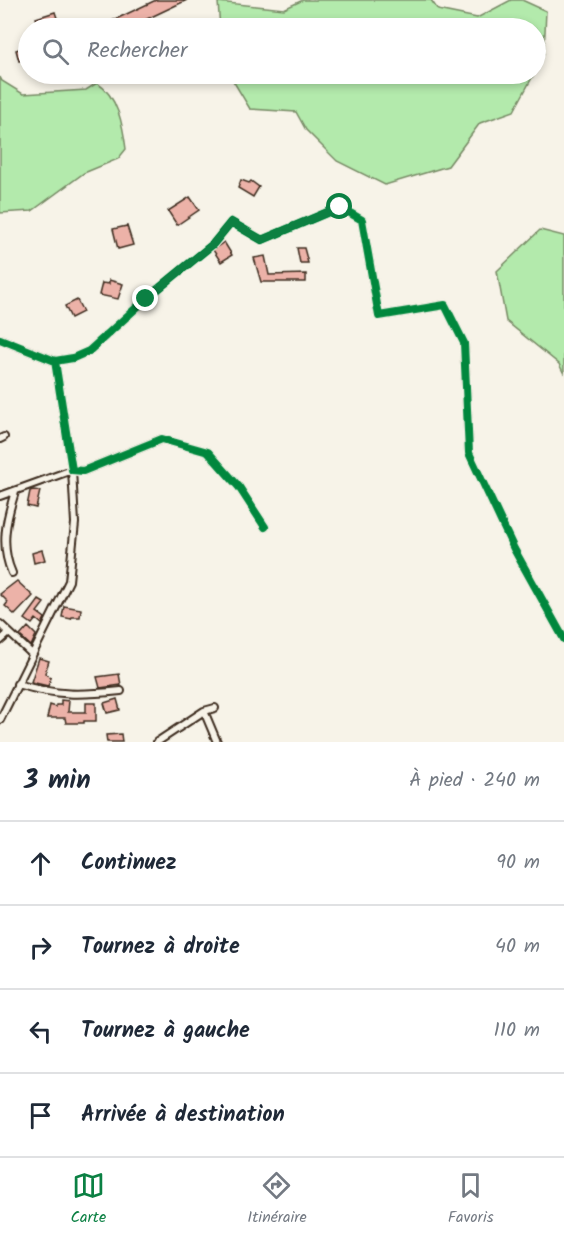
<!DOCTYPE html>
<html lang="fr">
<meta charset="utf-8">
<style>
body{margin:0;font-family:Kalam,sans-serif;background:#f6f6f7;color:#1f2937}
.stop{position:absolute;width:18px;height:18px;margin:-14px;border:4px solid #0b8043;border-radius:50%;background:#fff}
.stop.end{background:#0b8043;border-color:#fff;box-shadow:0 2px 6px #0008}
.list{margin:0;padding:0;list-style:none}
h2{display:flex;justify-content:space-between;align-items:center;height:78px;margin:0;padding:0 24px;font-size:26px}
h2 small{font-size:20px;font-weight:400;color:#747a83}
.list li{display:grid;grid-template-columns:39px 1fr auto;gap:18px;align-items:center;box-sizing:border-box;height:84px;padding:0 24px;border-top:2px solid #e0e1e3}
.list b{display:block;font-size:22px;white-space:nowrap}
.list em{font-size:20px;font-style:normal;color:#747a83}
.icon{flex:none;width:33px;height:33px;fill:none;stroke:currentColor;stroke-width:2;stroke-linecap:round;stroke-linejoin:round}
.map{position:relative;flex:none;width:564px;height:742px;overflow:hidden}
.search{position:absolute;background:#fff;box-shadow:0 3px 9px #0003;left:18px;right:18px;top:18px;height:66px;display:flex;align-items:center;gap:15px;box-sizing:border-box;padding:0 21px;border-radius:33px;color:#747a83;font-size:22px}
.sheet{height:414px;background:#fff}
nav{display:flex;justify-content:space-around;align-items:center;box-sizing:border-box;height:84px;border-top:2px solid #e0e1e3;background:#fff;font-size:16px;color:#747a83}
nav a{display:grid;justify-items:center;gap:3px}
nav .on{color:#0b8043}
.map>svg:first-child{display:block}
.green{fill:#b3eaac;stroke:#778a65;stroke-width:1.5}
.building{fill:#ecb2a8;stroke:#3b2a1e;stroke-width:1.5}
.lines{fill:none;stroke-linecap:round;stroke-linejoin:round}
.street-casing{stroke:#3b2a1e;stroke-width:10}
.street{stroke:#f7f3e8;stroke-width:6}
.cycleway-casing{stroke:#f7f3e8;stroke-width:11}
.cycleway{stroke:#00873e;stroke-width:8}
.route{stroke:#0b8043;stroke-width:8}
</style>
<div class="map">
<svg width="564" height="742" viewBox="0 0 564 742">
<rect width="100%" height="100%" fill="#f7f3e8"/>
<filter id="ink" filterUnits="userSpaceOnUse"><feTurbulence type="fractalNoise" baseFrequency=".0167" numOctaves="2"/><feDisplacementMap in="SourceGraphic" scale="12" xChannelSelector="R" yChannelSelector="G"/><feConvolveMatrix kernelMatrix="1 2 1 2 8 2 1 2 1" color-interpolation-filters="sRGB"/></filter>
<g filter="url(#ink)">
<path class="green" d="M303 0H431L438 10 477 18 511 0H522L546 11 544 53 536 71V28H220L218 2 284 9Z
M229 74H534L514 111 480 123 448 166 385 185 337 161 306 130 296 112 250 109Z
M0 77 2 81 23 94 86 90 97 83C118 96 123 126 126 149L118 159 84 173 32 211 0 213Z
M540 230 564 236V374L559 364 506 321 497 271Z"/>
<path class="building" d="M156 0H187L128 28H97Z
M55 12 59 24 40 28 36 18Z
M28 46V58L19 61 16 50Z
M241 180 249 183 251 181 259 187 253 197 238 188Z
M190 197 199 210 177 225 168 211Z
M127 226 133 245 118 249 113 229Z
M224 242 232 255 221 262 213 250Z
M297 248H304L308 263H300Z
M265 256 269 275 306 274V282H261L254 258Z
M109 280 123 284 118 299 99 295 102 283 109 284Z
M77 300 83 312 71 318 65 306Z
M33 490 40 491 36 508 27 506 30 491Z
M42 550 45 560 34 563 32 553Z
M17 581 33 596 15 615 5 606 8 602 0 594Z
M39 600 44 603 37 612 45 618 42 624 36 619 32 624 25 619Z
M64 606 81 609 80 617H72L71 619 62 617Z
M28 627 36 635 31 646 20 636Z
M39 658 49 661 45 673 51 678 48 686 31 682Z
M119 674 121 685 100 688 97 677Z
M117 699 120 710 107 713 104 703Z
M61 700 69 701 68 712H86V703H96V721H84V723H66L65 718H47L50 705 56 707V705H61Z
M121 734 122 742H107L106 735Z"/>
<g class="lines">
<defs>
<path id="street" d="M0 339 55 361 72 470 83 471 162 439 208 452 239 487 265 527
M55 361 73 358 89 351 146 299 213 244 231 222 262 240 340 207 362 220 379 316 445 305 464 343 469 453 514 549 564 639
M0 439 4 437
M0 496 72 470 75 523 69 581 0 720
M12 573C0 546 6 520 15 492
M0 624 32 654
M0 641 9 633
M17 684C58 696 80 695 121 691
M204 711 217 742
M157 742 204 711 215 708"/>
</defs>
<use href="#street" class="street-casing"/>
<use href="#street" class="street"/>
<defs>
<path id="cycleway" d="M0 339 55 361 72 470 83 471 162 439 208 452 239 487 265 527
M55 361 73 358 89 351 146 299 213 244 231 222 262 240 340 207 362 220 379 316 445 305 464 343 469 453 514 549 564 639"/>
</defs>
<use href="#cycleway" class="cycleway-casing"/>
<use href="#cycleway" class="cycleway"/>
</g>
</g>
<g class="lines" filter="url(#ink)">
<path class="route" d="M146 299 213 244 231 222 262 240 340 207"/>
</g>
</svg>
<div class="stop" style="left:340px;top:207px"></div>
<div class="stop end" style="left:146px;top:299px"></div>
<div class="search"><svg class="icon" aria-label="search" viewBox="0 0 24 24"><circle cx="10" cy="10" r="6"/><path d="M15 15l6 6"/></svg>Rechercher</div>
</div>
<section class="sheet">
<h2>3 min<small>À pied · 240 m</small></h2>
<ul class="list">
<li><svg class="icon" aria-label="ahead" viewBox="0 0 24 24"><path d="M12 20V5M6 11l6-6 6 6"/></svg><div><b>Continuez</b></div><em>90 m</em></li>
<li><svg class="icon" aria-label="right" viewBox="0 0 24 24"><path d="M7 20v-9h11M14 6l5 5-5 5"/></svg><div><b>Tournez à droite</b></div><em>40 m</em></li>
<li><svg class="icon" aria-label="left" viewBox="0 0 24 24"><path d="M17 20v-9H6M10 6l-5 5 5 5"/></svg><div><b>Tournez à gauche</b></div><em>110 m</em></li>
<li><svg class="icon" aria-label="arrive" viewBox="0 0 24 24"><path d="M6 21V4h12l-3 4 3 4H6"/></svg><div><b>Arrivée à destination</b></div></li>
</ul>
</section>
<nav>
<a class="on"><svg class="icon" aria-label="map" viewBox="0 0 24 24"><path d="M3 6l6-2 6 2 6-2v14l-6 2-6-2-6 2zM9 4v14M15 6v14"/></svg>Carte</a>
<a><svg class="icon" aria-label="directions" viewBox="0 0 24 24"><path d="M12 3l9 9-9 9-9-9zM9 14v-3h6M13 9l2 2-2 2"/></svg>Itinéraire</a>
<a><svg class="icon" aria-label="saved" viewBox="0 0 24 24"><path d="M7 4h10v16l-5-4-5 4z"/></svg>Favoris</a>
</nav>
